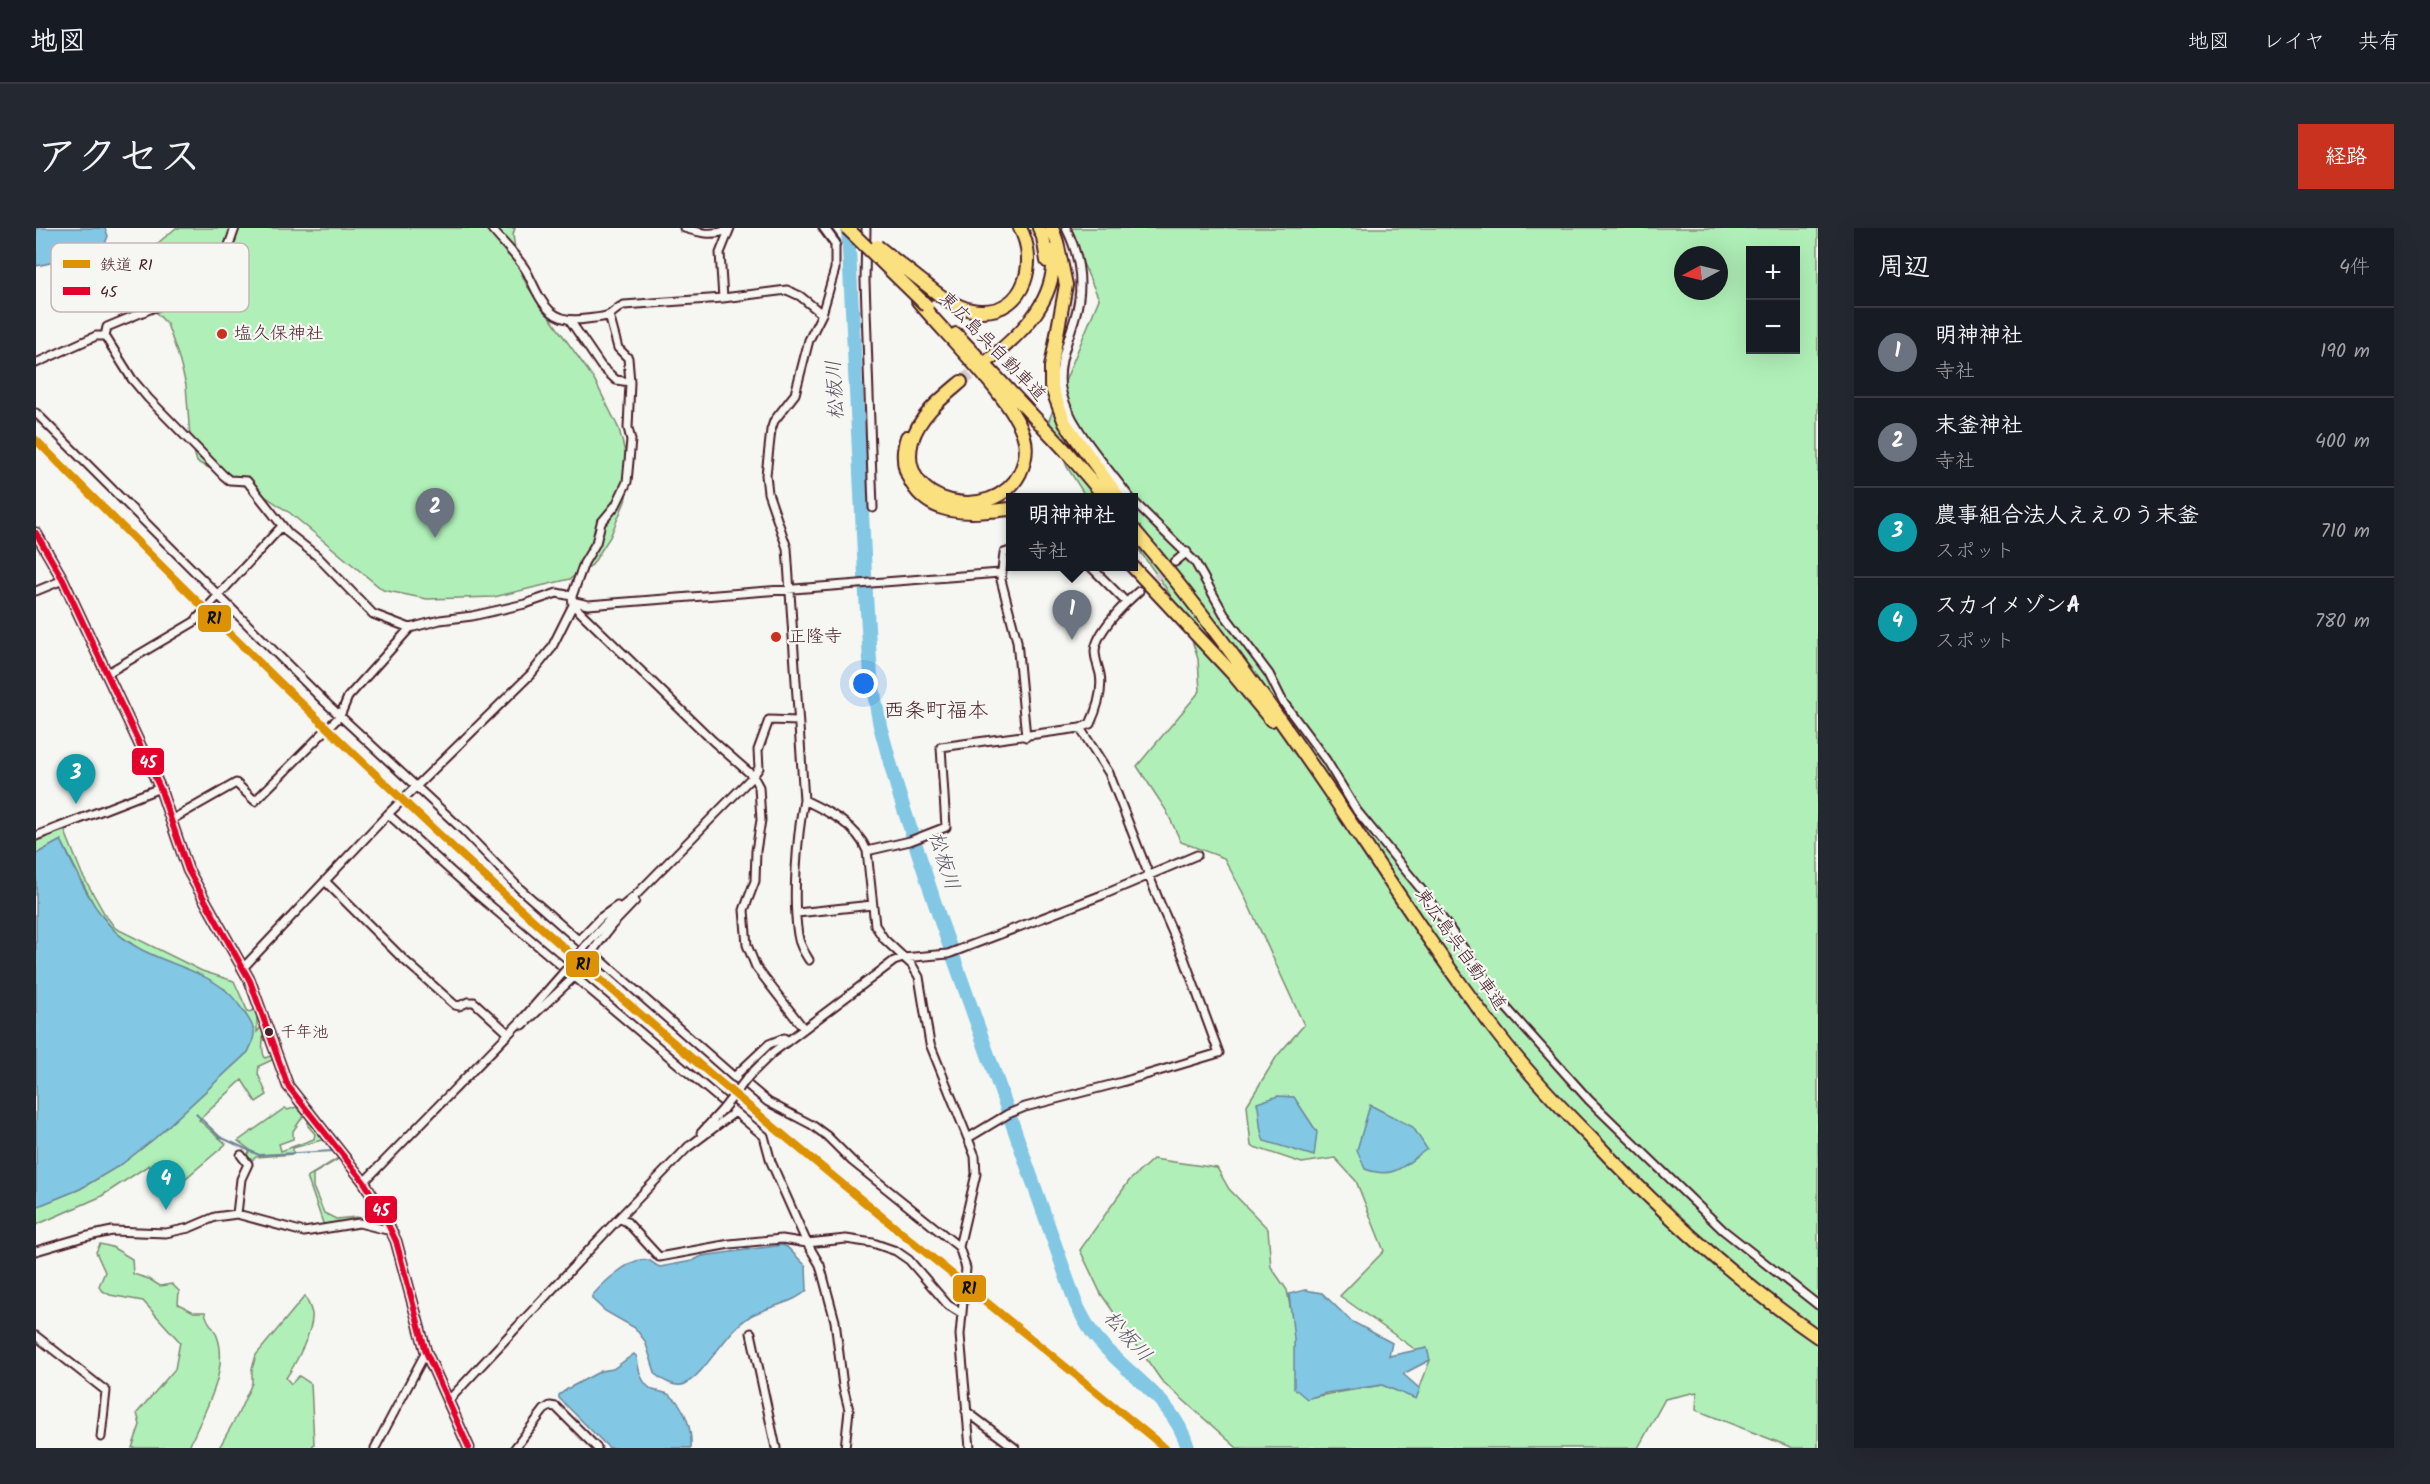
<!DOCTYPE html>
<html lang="ja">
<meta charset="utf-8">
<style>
body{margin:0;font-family:Kalam,"Klee One",sans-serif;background:#242831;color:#f1f3f6}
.controls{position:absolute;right:18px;top:18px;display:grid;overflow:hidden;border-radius:0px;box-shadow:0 6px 24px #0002}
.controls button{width:54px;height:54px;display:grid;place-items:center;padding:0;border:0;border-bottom:2px solid #363941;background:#171b24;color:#f1f3f6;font:30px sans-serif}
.compass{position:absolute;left:1638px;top:18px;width:54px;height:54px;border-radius:50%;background:#171b24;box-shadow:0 6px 24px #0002;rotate:263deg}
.you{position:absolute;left:828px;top:456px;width:21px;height:21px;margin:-15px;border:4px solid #fff;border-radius:50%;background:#1a73e8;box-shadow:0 0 0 9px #1a73e833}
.badge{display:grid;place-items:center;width:39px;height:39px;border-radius:50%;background:#c8321e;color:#fff;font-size:20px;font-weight:700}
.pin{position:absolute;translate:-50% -50px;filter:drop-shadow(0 2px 3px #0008)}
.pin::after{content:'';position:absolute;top:32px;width:21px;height:18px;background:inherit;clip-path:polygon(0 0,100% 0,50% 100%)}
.popup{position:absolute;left:970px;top:265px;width:132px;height:78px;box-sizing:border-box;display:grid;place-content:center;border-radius:0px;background:#171b24;filter:drop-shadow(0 2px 4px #0005);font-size:20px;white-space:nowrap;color:#9ea1a6}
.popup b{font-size:22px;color:#f1f3f6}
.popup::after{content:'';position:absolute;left:50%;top:100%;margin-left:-12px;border:12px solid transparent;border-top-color:#171b24}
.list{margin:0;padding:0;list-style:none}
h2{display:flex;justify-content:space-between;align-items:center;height:78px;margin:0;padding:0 24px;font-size:26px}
h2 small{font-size:20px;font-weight:400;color:#9ea1a6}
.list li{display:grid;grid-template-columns:39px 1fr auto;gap:18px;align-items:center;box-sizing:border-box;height:90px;padding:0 24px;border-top:2px solid #363941}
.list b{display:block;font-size:22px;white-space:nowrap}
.list p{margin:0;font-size:20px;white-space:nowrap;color:#9ea1a6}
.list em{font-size:20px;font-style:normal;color:#9ea1a6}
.map{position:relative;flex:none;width:1782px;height:1220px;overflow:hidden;border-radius:0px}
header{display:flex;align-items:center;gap:36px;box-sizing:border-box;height:84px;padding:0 30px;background:#171b24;border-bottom:2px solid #363941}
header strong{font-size:28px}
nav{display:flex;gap:33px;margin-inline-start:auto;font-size:21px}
.intro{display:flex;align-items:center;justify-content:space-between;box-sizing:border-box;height:144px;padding:0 36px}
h1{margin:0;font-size:42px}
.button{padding:15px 27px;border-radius:0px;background:#c8321e;color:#fff;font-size:21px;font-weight:700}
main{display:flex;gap:36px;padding:0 36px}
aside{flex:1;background:#171b24;border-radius:0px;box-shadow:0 6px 24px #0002}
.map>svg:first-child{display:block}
.green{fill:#b0f0b8;stroke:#7d8872;stroke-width:1.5;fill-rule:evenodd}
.water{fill:#82c7e3;stroke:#6c8499;stroke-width:1.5}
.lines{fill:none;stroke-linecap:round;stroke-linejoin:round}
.stream{stroke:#6c8499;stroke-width:2}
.river{stroke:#82c7e3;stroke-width:14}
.minor-tunnel{stroke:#d4cbca;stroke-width:7;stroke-dasharray:7 3.5;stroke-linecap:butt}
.motorway-tunnel{stroke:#d4cbca;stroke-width:12;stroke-dasharray:12 6;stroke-linecap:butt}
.minor-casing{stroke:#4a1f2b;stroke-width:11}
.tertiary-casing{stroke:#4a1f2b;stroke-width:13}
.motorway-casing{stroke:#4a1f2b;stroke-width:16}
.minor{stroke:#f6f6f2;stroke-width:7}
.tertiary{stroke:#f6f6f2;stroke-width:8}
.motorway{stroke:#fbe080;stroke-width:12}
.minor-bridge-casing{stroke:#4a1f2b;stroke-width:11;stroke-linecap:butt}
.motorway-bridge-casing{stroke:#4a1f2b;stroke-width:16;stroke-linecap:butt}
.minor-bridge{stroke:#f6f6f2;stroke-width:7}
.motorway-bridge{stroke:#fbe080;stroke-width:12}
.bus-1-casing{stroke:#f6f6f2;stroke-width:10}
.bus-1{stroke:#e4002b;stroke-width:6}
.rail-1-casing{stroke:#f6f6f2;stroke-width:12}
.rail-1{stroke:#dd9206;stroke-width:8}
.poi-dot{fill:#c8321e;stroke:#f6f6f2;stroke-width:2}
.bus-dot{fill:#4a1f2b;stroke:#f6f6f2;stroke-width:2}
.labels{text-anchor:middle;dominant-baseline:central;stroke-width:4.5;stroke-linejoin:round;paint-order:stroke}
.bus-label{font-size:16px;fill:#4a1f2b;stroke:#f6f6f2;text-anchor:start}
.poi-label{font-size:18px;fill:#4a1f2b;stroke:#f6f6f2;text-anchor:start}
.street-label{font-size:18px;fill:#4a1f2b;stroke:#f6f6f2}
.water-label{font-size:20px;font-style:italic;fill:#5b5162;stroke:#f6f6f2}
.quarter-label{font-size:21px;fill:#4a1f2b;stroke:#f6f6f2}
.key{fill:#f6f6f2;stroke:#c2b6b6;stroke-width:1.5}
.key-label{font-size:16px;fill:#4a1f2b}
.line-badge{stroke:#f6f6f2;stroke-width:2}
.badge-label{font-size:16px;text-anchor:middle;font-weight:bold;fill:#fff}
.pale-badge-label{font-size:16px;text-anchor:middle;font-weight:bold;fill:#111}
</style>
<header>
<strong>地図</strong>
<nav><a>地図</a><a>レイヤ</a><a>共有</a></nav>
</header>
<div class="intro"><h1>アクセス</h1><a class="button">経路</a></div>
<main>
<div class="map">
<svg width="1782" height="1220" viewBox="0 0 1782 1220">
<rect width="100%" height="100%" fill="#f6f6f2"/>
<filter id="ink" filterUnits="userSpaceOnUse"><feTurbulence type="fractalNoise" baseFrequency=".0167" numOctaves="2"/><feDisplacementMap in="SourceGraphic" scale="12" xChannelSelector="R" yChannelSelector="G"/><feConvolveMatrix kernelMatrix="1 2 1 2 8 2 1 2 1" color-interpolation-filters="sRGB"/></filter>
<g filter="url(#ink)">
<path class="green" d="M140 0H479L477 7 481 35 491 58 558 151 583 201 591 232 590 271 574 309 556 337 534 351 458 369 391 371 347 362 254 285 227 267 161 234 154 209 150 157 142 127 131 96 110 74 103 54 104 36 116 20Z
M1031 0H1782V1220H1757L1660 1182 1661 1164 1629 1171 1602 1220H1201L1125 1152 1065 1066 1044 1022 1093 953 1117 931 1181 940 1193 961 1232 1001 1235 1039 1251 1062 1271 1170 1346 1157 1380 1170 1394 1132 1304 1068 1348 1023 1320 953 1299 930 1266 935 1215 918 1211 877 1241 828 1268 797 1207 665 1188 630 1145 614 1130 582 1101 538 1164 463 1162 431 1151 397 1130 360 1098 315V270L1050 269 1031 239 1013 192 1063 71ZM1714 22H1760V122H1714ZM1647 27H1683V63H1647Z
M28 601 46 646 68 685 79 700 166 743 198 753 212 784 219 782 221 786V804L226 798C230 810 223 819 229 830L237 827 238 831 223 838 222 846 231 867 220 874 206 852 163 892 190 916 131 966 113 937 64 969 0 997V979L44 961 86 936 119 910 212 824 217 813 189 761 105 722 79 704 59 679 25 612 0 626V613Z
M260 879 268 887 257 903V911L243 916 245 923 278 911 279 906 272 898V892L289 911 257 920V926L220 929 215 933 210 929 214 922 202 913 249 880 252 882Z
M304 929C316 945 343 978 344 997L316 992 288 998 271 949ZM304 930 323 957 342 992 341 993 320 989 300 991 288 985 277 959V946Z
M64 1016 76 1019 96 1031 97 1046 113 1051 124 1058 136 1056 143 1063 142 1076 158 1084H169C171 1096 178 1098 181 1108 194 1143 167 1185 154 1217L155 1220H96L104 1197 101 1185 139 1141 144 1114 107 1073 74 1067 65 1062 63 1058 69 1044 60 1024Z
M269 1068C271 1073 275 1080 276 1086 278 1101 259 1137 250 1150L255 1156 263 1148 275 1156 278 1216 275 1220H183L202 1186 216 1155V1141L220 1127Z"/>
<path class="water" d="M0 0H69L72 8 66 24 0 38Z
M25 612C40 643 54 678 79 703 108 732 158 737 188 761 197 767 215 792 218 802 219 810 215 818 212 824L119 910 86 936 44 961 0 979V626Z
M1242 868 1258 869 1281 904 1278 928 1228 913C1222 900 1225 889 1221 875Z
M1334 877 1377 899 1391 921C1368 937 1359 952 1329 941L1321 922Z
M746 1017 751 1019 770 1038 771 1062C759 1075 729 1079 713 1089 690 1103 670 1145 649 1156 640 1160 627 1153 620 1147L609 1113 599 1100 569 1083 556 1071V1068C565 1057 596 1027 612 1032 616 1033 619 1038 624 1039L656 1033 666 1028Z
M1269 1062 1286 1065 1315 1093 1356 1115 1353 1128 1391 1120 1394 1132 1367 1146 1384 1161 1380 1171 1346 1157 1290 1165 1271 1171 1258 1160V1111L1253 1066Z
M598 1126 601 1129C602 1141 605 1156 617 1162 623 1164 630 1164 635 1168 650 1179 656 1203 655 1220H573L523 1170V1167L533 1160 565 1143 577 1141Z"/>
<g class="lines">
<path class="stream" d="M160 886 184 909 223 927 298 923"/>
<path class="river" d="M812 0 830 367 835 449 844 498 862 563 904 691 1040 1076C1046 1087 1051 1099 1059 1108 1090 1147 1138 1170 1152 1220"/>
<path class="minor-tunnel" d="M1103 363 1139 334"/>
<path class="motorway-tunnel" d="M925 154 950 135"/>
<defs>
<path id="minor" d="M199 0 183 46 173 58 166 64 119 79 71 99 69 108 96 151 112 170 187 247 193 252 211 253 252 305 281 328 337 386 374 400 404 392 436 388 489 376 521 365 536 368
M455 0C465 13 484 31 491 44 505 72 512 97 550 91 556 90 567 90 573 87 578 84 582 79 588 77L687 70 751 62 764 68 786 86
M648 0C665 5 675 8 692 2
M830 0 829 53 837 280
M1030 0C1044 28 1048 59 1039 89 1032 114 1021 135 1025 161 1032 198 1072 239 1094 270
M799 15V41L786 86 773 112 759 166 738 193 735 202 730 247 732 265 751 320 768 572C791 583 821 597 831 623L839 697 848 711 876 737 883 749 894 816 939 928 940 946 923 1019 930 1040 924 1107 934 1220
M687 70 684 25 694 0
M535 94 565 138 580 152 594 154
M0 135 60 108H69
M0 185 288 473 428 603 483 660 698 849 713 858 732 874 776 897 791 908 816 933 923 1019
M1098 274 1159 334 1188 386 1233 446 1247 474 1290 532 1321 583 1389 666 1467 776 1553 872 1687 1002 1782 1077
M974 323 968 325 965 352 981 413 990 509
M1139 334 1151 324
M1054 338 1090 374
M0 363 27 352
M537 377 677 513 717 548 723 559 725 592 720 623 719 653 708 682 711 717 720 739 768 801
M537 377 540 374 552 377 964 345
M70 446 158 394 246 298
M1044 500 1054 496C1061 481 1067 463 1064 446 1062 438 1059 431 1059 423 1060 404 1089 375 1103 363
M768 572C761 608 756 671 762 707 763 716 768 724 773 732
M352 586 437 663 699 884
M135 592 200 555 219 573 304 488 312 469 374 400
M0 608 124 560
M831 623 874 613 910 599 905 519 1044 500 1073 545 1123 673 1148 730 1183 825 1086 854 989 879 972 886 932 910
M289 653 366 730 419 777 423 778 432 774H438L472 805
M761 685 836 677
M543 712 564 690 581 678
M552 715 582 682 599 668 717 548 723 540 722 522 733 492 762 493
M556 724 576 697 599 673
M207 740 352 586 495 446 515 421 537 377 536 368 548 335 560 315 565 295 580 277 591 254 595 212 592 200 594 154 592 130 582 120 573 87
M485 795 487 797 538 749
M698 849 733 816 748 810 752 813
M712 849 736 825 858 733 867 730 912 726 1069 666 1161 627
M665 905 687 881
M651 920 699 884 728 908 735 934 771 1015 784 1037 799 1093 807 1158 813 1182 809 1220
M328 954 484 794 527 745
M201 986 205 951 212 936 205 927
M583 990 591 994 623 1029 694 1016 746 1011 771 1015 810 1011 837 1015 860 1023 873 1032 912 1077 925 1085
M0 1023 48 1009 76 1003 130 1005 153 1000 179 989 201 986 268 1004 323 995 355 1003
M715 1105 740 1220
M0 1108 70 1163 65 1209
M411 1174 583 990 653 918
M930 1183 979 1220
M339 1220 390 1124
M479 1220 508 1182 514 1178 520 1179 561 1220"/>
<path id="tertiary" d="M788 0 799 15
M0 305 27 352 124 560 152 642 214 753 252 858 328 954 343 978 360 1013 390 1124 433 1220"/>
<path id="motorway" d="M1003 0 1007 9 1011 33
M1016 0 1021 14 1030 57 1015 139V158L1029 195 1083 270
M902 66C915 75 929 83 945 83 990 84 1002 33 984 0
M882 73C908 105 979 173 988 209 992 222 989 234 984 245 957 298 859 276 876 213 883 188 906 170 925 154
M920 106 1030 223 1070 270
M953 132C988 103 1022 71 1017 22
M871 209C860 242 880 275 914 282 934 286 955 283 974 281
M1098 302C1169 385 1234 476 1296 567 1350 647 1402 728 1461 805 1490 843 1523 878 1557 912 1626 985 1700 1052 1782 1109
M1096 338 1197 446 1235 492"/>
</defs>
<use href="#minor" class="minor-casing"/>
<use href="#tertiary" class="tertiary-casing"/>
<use href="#motorway" class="motorway-casing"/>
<use href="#minor" class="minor"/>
<use href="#tertiary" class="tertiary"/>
<use href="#motorway" class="motorway"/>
<defs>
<path id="minor-bridge" d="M527 745 552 715
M687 881 712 849"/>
<path id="motorway-bridge" d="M811 0 891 78
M841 18 902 66"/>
</defs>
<use href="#minor-bridge" class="minor-bridge-casing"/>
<use href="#motorway-bridge" class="motorway-bridge-casing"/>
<use href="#minor-bridge" class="minor-bridge"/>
<use href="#motorway-bridge" class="motorway-bridge"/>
<defs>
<path id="bus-1" d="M0 305 27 352 124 560 152 642 214 753 252 858 328 954 343 978 360 1013 390 1124 433 1220"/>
</defs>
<use href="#bus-1" class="bus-1-casing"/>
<use href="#bus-1" class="bus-1"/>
<defs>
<path id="rail-1" d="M0 212C157 371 316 528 481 678 691 866 912 1042 1129 1220"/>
</defs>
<use href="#rail-1" class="rail-1-casing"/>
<use href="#rail-1" class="rail-1"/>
</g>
</g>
<g class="poi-dot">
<circle cx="186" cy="106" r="6"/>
<circle cx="740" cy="409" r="6"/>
</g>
<circle class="bus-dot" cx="233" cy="804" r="5"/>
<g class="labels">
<g class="bus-label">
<text x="244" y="804">千年池</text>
</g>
<g class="poi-label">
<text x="198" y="106">塩久保神社</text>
<text x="752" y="409">正隆寺</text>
</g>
<g class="street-label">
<text transform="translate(956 119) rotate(46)">東広島呉自動車道</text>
<text transform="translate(1424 722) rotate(55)">東広島呉自動車道</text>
</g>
<g class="water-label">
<text transform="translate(800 162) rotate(-93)">松板川</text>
<text transform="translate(907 633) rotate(73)">松板川</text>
<text transform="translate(1091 1109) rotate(48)">松板川</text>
</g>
<g class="quarter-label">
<text x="900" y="483">西条町福本</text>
</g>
</g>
<rect x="15" y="15" width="198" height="69" rx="9" class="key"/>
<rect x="27" y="32" width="27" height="8" fill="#dd9206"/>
<rect x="27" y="59" width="27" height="8" fill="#e4002b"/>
<g class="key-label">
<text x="64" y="42">鉄道 R1</text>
<text x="64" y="69">45</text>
</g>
<g class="line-badge">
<rect x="161" y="376" width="35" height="29" rx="6" fill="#dd9206"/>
<rect x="95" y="519" width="34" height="29" rx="6" fill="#e4002b"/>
<rect x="529" y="722" width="35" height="28" rx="6" fill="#dd9206"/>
<rect x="328" y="967" width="34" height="29" rx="6" fill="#e4002b"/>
<rect x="916" y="1046" width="35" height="29" rx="6" fill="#dd9206"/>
</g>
<g class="badge-label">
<text x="112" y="540">45</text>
<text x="345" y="988">45</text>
</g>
<g class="pale-badge-label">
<text x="178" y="396">R1</text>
<text x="547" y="742">R1</text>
<text x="933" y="1066">R1</text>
</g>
</svg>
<div class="controls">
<button>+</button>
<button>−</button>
</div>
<svg class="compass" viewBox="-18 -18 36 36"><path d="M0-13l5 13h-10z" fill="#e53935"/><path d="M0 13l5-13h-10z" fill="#9ea1a6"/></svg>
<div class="you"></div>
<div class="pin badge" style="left:1036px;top:412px;background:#6b7280">1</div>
<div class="popup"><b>明神神社</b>寺社</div>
<div class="pin badge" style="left:399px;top:310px;background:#6b7280">2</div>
<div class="pin badge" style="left:40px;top:576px;background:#0f9aa8">3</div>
<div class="pin badge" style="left:130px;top:982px;background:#0f9aa8">4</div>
</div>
<aside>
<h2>周辺<small>4件</small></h2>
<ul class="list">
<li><span class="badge" style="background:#6b7280">1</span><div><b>明神神社</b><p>寺社</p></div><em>190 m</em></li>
<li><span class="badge" style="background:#6b7280">2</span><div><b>末釜神社</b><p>寺社</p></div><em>400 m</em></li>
<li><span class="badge" style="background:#0f9aa8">3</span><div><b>農事組合法人ええのう末釜</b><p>スポット</p></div><em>710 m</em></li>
<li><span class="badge" style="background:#0f9aa8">4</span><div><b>スカイメゾンA</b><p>スポット</p></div><em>780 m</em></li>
</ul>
</aside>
</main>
